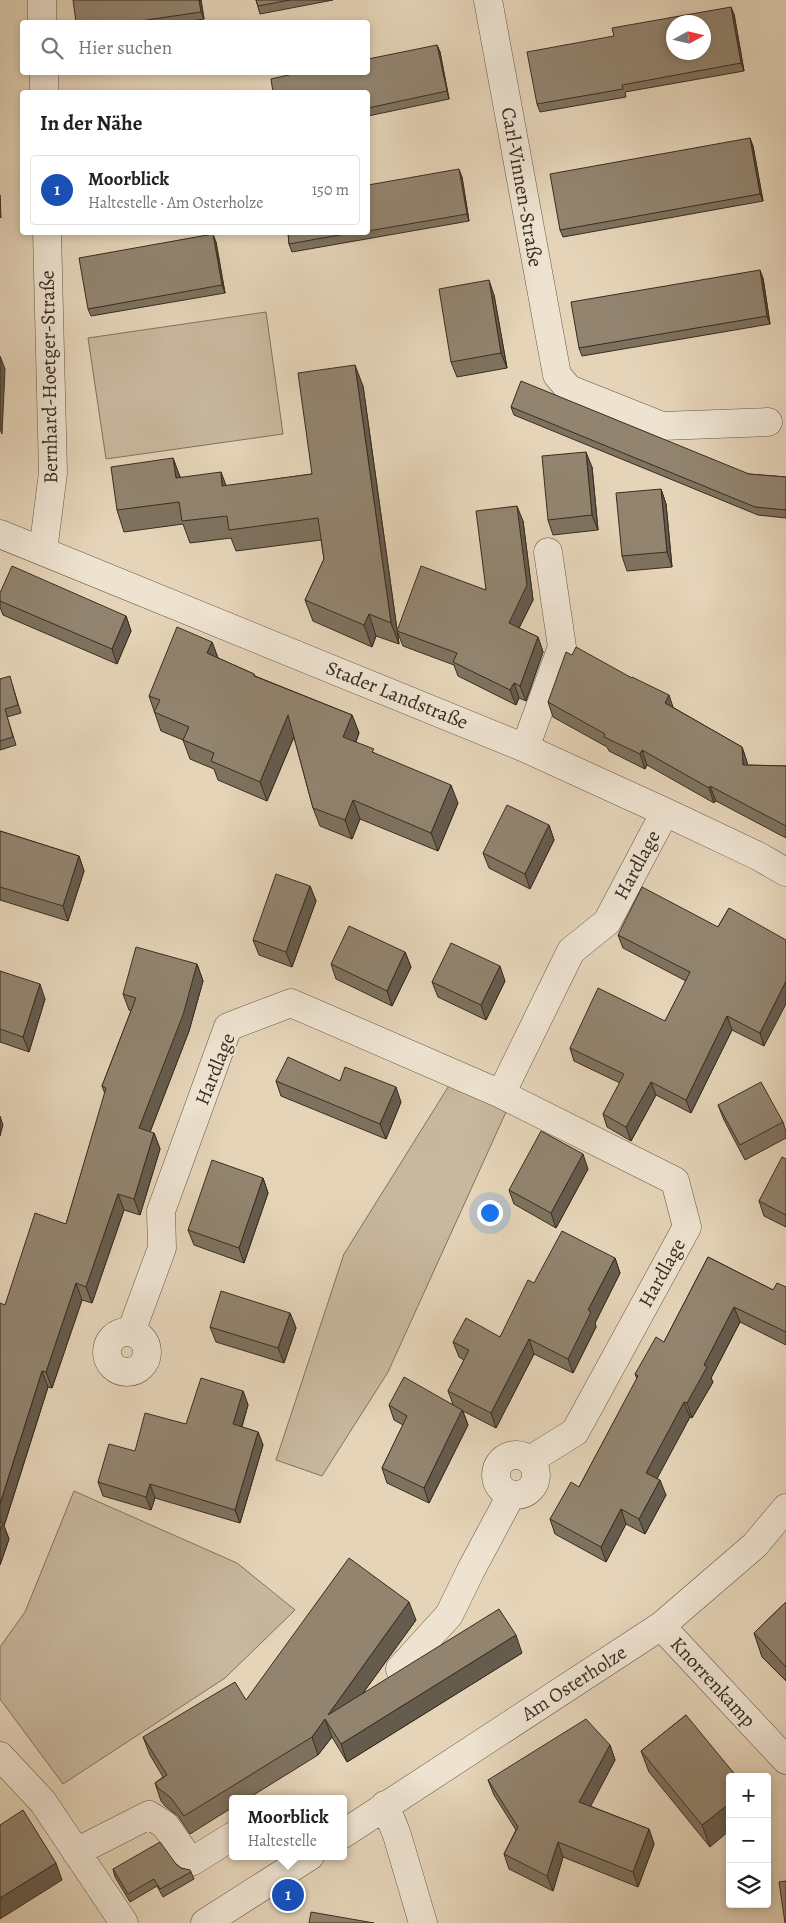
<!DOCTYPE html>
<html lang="de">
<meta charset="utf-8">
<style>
body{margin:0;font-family:Alegreya,serif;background:#f6f6f6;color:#222}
.controls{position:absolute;right:15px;bottom:15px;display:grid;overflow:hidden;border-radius:5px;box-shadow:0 2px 8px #0003}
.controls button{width:45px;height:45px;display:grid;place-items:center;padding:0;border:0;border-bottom:1px solid #e0e0e0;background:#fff;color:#222;font:25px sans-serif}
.compass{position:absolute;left:666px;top:15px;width:45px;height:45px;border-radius:50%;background:#fff;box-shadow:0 2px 8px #0003;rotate:82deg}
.you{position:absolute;left:489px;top:1212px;width:18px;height:18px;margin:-12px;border:4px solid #fff;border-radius:50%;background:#1a73e8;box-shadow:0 0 0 8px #1a73e833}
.badge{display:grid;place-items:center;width:32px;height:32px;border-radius:50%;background:#8f2418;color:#fff;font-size:16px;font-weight:700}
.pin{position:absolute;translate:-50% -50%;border:2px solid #fff;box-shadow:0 1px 5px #0006}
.popup{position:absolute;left:229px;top:1795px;width:118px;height:65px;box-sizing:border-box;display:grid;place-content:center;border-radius:5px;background:#fff;filter:drop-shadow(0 1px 4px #0005);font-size:16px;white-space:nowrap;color:#767676}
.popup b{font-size:19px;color:#222}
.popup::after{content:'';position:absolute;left:50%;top:100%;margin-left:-10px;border:10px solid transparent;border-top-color:#fff}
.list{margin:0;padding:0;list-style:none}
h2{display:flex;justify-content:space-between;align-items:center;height:65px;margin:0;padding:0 20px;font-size:21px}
h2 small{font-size:16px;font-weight:400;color:#767676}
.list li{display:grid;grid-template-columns:32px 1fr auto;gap:15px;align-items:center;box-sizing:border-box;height:70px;margin:0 10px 10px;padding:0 10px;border:1px solid #e0e0e0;border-radius:5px}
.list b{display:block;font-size:19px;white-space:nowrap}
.list p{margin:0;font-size:16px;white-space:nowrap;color:#767676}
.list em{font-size:16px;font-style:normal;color:#767676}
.icon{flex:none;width:28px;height:28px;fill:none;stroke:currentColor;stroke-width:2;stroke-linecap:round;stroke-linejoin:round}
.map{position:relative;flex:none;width:786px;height:1923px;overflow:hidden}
.search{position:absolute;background:#fff;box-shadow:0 2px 8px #0003;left:20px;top:20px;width:350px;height:55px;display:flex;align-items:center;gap:12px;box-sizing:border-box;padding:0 18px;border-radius:5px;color:#767676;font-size:19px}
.panel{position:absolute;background:#fff;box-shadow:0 2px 8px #0003;left:20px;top:90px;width:350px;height:145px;border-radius:5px}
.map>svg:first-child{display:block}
.green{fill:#c8b89e;stroke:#80725f}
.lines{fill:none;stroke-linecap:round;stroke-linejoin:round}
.minor-casing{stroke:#645746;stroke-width:29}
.minor{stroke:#eee3d1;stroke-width:28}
.wall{fill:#7e725f;stroke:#392d20}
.shaded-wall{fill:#665c4e;stroke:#392d20}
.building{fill:#92846f;stroke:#392d20;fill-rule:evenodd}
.labels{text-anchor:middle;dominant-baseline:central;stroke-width:4.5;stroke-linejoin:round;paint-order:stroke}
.street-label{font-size:20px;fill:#392d20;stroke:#eee3d1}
</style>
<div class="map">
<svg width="786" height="1923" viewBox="0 0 786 1923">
<rect width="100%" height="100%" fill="#e5d4b8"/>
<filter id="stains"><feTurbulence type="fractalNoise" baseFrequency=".004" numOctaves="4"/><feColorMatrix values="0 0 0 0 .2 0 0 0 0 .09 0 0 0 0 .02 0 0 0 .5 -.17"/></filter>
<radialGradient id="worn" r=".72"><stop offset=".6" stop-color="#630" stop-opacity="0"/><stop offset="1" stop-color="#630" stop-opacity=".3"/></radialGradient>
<path class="green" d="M266 312 283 434 106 459 88 338Z
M450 1084 506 1112 388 1372 322 1476 276 1460 344 1254Z
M74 1491 237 1563 295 1610 225 1678 63 1784 0 1699V1647L25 1612Z"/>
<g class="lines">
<defs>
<path id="minor" d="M42 0V22
M488 0 557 375 569 389 662 426 768 422
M44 72V92
M0 534 525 748 665 812 758 856 786 872
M43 551 53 473 47 232
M525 748 562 647 548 552
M107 1352a20 20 0 1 1 40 0a20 20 0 1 1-40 0Z
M131 1332 162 1248 161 1211 228 1027 291 1003 501 1094
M496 1475a20 20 0 1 1 40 0a20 20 0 1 1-40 0Z
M530 1460 575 1432 687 1227 675 1181 501 1094 571 951 607 922 665 812
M661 1626 786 1760
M400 1669 449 1615 471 1570 511 1495
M0 1756 43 1802 124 1923
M385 1805 397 1835 423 1923
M343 1834 661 1626 755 1545 786 1508
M76 1852 149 1815 165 1825 191 1862 233 1836
M205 1923 310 1856"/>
</defs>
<use href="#minor" class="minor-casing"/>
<use href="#minor" class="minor"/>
</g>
<path class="wall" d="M201 0 204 19 184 22H76Z
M256 0H333L260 14Z
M734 14 744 71 625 92 626 97 540 112 537 104Z
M437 45 440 52 449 99 368 116V92Z
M753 146 763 201 563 237 560 230Z
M462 177 469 221 292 252 289 244 288 232H368V185Z
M216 242 225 293 91 316 88 309Z
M763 278 770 324 582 356 579 348Z
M494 295 507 368 457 377 451 362Z
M363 386 399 644 376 636 372 647 313 621 305 600 324 559 321 540 236 551 231 538 190 543 183 524 124 532 117 510 173 458 180 477 226 486 312 474Z
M511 407 749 474 786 477V518L758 515 514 415Z
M592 467 598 530 553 535 548 520Z
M661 489 666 504 672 567 627 571 622 556Z
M523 521 533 600 519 628 538 637 543 652 526 701 519 698 516 705 458 676 454 665 403 646 397 631 486 590Z
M0 593 126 616 131 631 117 664 3 615 0 607Z
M212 642 218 658 254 674 255 676 352 715 359 733 356 742 458 803 438 851 360 819 352 839 320 826 313 808 294 737 267 801 218 780 214 769 190 759 183 740 161 731 149 696Z
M0 679 12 684 21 713 7 717 16 745 0 750Z
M548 702 674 708 742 747 747 762V765L786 766V838L716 801 714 803 647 765 645 769 609 751 607 747 553 717Z
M549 825 554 840 530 889 489 868 483 853Z
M0 831 79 856 84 871 68 921 0 900Z
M310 886 316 901 292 967 259 955 253 940Z
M729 908 764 1046 732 1030 691 1113 656 1095 631 1141 607 1127 603 1114 620 1083 574 1061 570 1048 665 1021 686 981 623 948 618 935 718 927Z
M405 952 411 967 392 1006 336 979 331 964Z
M197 964 203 981 189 1031 150 1132 154 1133 160 1149 140 1215 124 1210 92 1303 82 1300 52 1388 48 1387 4 1526 9 1539 0 1565 5 1305 66 1224 105 1094 102 1086 131 1011 129 1010 123 994Z
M0 971 45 999 29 1052 0 1042Z
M505 981 486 1020 438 997 432 982Z
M276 1081H340L401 1102 386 1139 281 1096Z
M718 1105 783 1122 786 1132V1138L745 1160 724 1120Z
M786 1159V1227L764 1216 759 1201Z
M588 1169 556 1228 514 1204 509 1190Z
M263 1178 268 1193 244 1263 194 1245 188 1230Z
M708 1257 773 1290 786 1287V1345L740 1322 711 1378 713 1382 692 1418 690 1417 657 1478 666 1495 645 1534 626 1524 606 1562 555 1534 550 1519 579 1487 637 1379 635 1374 664 1342Z
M615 1258 620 1273 595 1323 596 1327 573 1373 534 1354 496 1428 463 1411 468 1425 429 1503 387 1483 382 1468 403 1425 394 1420 389 1405 453 1404 448 1391 464 1360 459 1357 453 1342 500 1337 534 1283Z
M290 1313 296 1328 284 1363 216 1342 210 1327Z
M243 1391 248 1405 242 1427 258 1432 263 1445 240 1523 155 1498 151 1510 103 1496 98 1482 135 1451 186 1424Z
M786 1602V1681L762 1657 754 1633Z
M416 1620 363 1693 522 1653 347 1762 332 1737 318 1755 247 1799H233V1807L190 1834 178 1816 165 1806 161 1801 155 1783 163 1777 150 1755 143 1737 246 1700Z
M686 1715 710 1847 649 1772 641 1751Z
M610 1745 615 1760 590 1806 649 1829 654 1844 638 1887 563 1857 553 1891 509 1869 504 1854 516 1830 494 1795 488 1780Z
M176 1864 181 1868 191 1872 194 1879 163 1897 157 1886 130 1902 115 1877 113 1869Z"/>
<path class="shaded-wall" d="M199 0H201L204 19 201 12Z
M731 7 734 14 744 71 741 63Z
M437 45 440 52 449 99 447 91Z
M750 138 753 146 763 201 760 194Z
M459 169 462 177 469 221 467 214Z
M0 195 1 218 0 216Z
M213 234 216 242 225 293 222 285Z
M760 270 763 278 770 324 767 316Z
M489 280 494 295 507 368 501 353Z
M0 356 5 369 2 434 0 429Z
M355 365 363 386 399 644 391 623Z
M586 452 592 467 598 530 592 515Z
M173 458 181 480 176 478Z
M221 472 229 493 222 486Z
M661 489 666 504 672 567 667 552Z
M517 506 523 521 533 600 514 638 509 623Z
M369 614 376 636 372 647 364 625Z
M126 616 131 631 117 664 112 649Z
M538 637 543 652 526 701 520 686Z
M212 642 219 661 207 653Z
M514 683 519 698 516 705 510 690Z
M669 695 674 710 665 703Z
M288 715 295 734 267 801 260 782Z
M352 715 359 733 350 756 343 737Z
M742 747 747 762 748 780 743 765Z
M642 750 647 765 645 769 640 754Z
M451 785 458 803 438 851 431 833Z
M710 786 716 801 714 803 709 788Z
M353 800 360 819 352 839 345 820Z
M549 825 554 840 530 889 525 874Z
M79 856 84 871 68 921 63 906Z
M310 886 316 901 292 967 286 952Z
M405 952 411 967 392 1006 387 991Z
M197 964 203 981 189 1031 145 1145 139 1128Z
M500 966 505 981 486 1020 481 1005Z
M786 981V1004L764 1046 760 1033Z
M40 984 45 999 29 1052 23 1037Z
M727 1016 732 1030 691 1113 686 1100Z
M651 1082 656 1095 631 1141 626 1127Z
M396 1087 401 1102 386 1139 380 1124Z
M0 1116 3 1125 0 1136Z
M154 1133 160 1149 140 1215 134 1199Z
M583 1154 588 1169 556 1228 551 1213Z
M263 1178 268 1193 244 1263 239 1248Z
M118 1194 124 1210 92 1303 86 1287Z
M615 1258 620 1273 595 1323 596 1327 573 1373 568 1359 588 1310Z
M76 1283 82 1300 52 1388 46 1372Z
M734 1307 740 1322 711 1378 713 1382 692 1418 687 1403 704 1365Z
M290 1313 296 1328 284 1363 278 1348Z
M529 1339 534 1354 496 1428 491 1413Z
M42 1371 48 1387 4 1526 9 1539 0 1565V1504Z
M243 1391 248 1405 238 1438 233 1424Z
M684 1402 690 1417 652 1488 646 1473Z
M462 1410 468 1425 429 1503 424 1488Z
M258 1432 263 1445 240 1523 235 1510Z
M660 1480 666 1495 645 1534 639 1519Z
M150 1484 155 1498 151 1510 146 1497Z
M621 1509 626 1524 606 1562 601 1547Z
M409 1602 416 1620 334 1733 328 1715Z
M516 1635 522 1653 347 1762 341 1744Z
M325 1719 332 1737 318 1755 312 1737Z
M610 1745 615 1760 585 1817 579 1802Z
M730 1803V1830L710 1847 702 1825Z
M649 1829 654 1844 638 1887 633 1872Z
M558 1842 563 1857 553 1891 547 1876Z
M56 1863 62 1880 0 1919V1898Z"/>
<path class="building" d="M73 0H199L201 12 133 22H76Z
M256 0H290L258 6Z
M731 7 741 63 622 85 623 89 537 104 527 52 614 36 612 28ZM674 22H704V52H674Z
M437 45 447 91 368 108V92H273L271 79 301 72H368V59Z
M750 138 760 194 560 230 550 174Z
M459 169 467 214 368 231V185Z
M288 232H356L289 244Z
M213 234 222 285 88 309 79 258Z
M760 270 767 316 579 348 571 302Z
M489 280 501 353 451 362 439 289Z
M355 365 391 623 369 614 364 625 305 600 324 559 318 518 229 530 227 516 182 521 179 502 117 510 111 467 173 458 176 478 221 472 222 486 312 474 298 373Z
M521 381 749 474 786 477V510L755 507 511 407Z
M586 452 592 515 548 520 542 456Z
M661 489 667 552 622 556 616 493Z
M517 506 527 585 509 623 538 637 520 686 514 683 510 690 453 662 457 653 397 631 421 566 486 590 476 511Z
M12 566 126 616 112 649 0 601V593Z
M177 627 212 642 207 653 254 674V676L352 715 343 737 374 749 372 752 451 785 431 833 353 800 345 820 313 808 288 715 260 782 211 761 214 753 183 740 189 727 154 712 160 700 149 696Z
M576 647 632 678V677L669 695 665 703 742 747 743 765 786 766V826L710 786 709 788 642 750 640 754 604 737 605 734 548 702 566 652 572 655Z
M10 676 18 705 5 709 13 737 0 741V679Z
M507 805 549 825 525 874 483 853Z
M0 831 79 856 63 906 0 887Z
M276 874 310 886 286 952 253 940Z
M642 887 718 927 729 908 786 940V981L760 1033 727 1016 686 1100 651 1082 626 1127 603 1114 624 1074 570 1048 598 988 665 1021 690 972 618 935Z
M349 926 405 952 387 991 331 964Z
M451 943 500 966 481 1005 432 982Z
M136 947 197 964 183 1015 139 1128 154 1133 134 1199 118 1194 86 1287 76 1283 46 1372 42 1371 0 1504V1303L5 1305 35 1213 66 1224 106 1088 102 1086 136 998 123 994Z
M0 971 40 984 23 1037 0 1029Z
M288 1057 340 1081 345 1067 396 1087 380 1124 276 1081Z
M761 1082 783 1122 740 1145 718 1105Z
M541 1131 583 1154 551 1213 509 1190Z
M782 1157 786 1159V1215L759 1201Z
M212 1160 263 1178 239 1248 188 1230Z
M562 1231 615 1258 588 1310 591 1312 568 1359 529 1339 491 1413 448 1391 469 1350 453 1342 466 1318 500 1337 528 1280 534 1283Z
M708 1257 773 1290 777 1283 786 1287V1332L734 1307 704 1365 707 1367 687 1403 684 1402 646 1473 660 1480 639 1519 621 1509 601 1547 550 1519 571 1482 579 1487 638 1376 635 1374 656 1337 664 1342Z
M221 1291 290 1313 278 1348 210 1327Z
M404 1377 462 1410 424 1488 382 1468 407 1416 389 1405Z
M201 1378 243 1391 233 1424 258 1432 235 1510 150 1484 146 1497 98 1482 109 1444 135 1451 145 1413 186 1424Z
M0 1522 3 1523 0 1531Z
M349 1558 409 1602 328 1715 499 1609 516 1635 341 1744 325 1719 312 1737 184 1816 171 1798 158 1788 155 1783 167 1775 143 1737 235 1682 246 1700Z
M786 1602V1667L754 1633Z
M686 1715 737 1777H730V1803L702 1825 641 1751Z
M586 1719 610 1745 579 1802 649 1829 633 1872 558 1842 547 1876 504 1854 518 1827 488 1780Z
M23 1810 56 1863 0 1898V1825Z
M160 1842 176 1864 181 1868 190 1870 191 1872 160 1889 154 1879 128 1894 113 1869Z
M786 1881V1923H785L779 1882Z
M311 1912 374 1923H309Z"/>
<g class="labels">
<g class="street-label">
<text transform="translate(522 187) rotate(80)">Carl-Vinnen-Straße</text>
<text transform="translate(49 377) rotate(-91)">Bernhard-Hoetger-Straße</text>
<text transform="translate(397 695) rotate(22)">Stader Landstraße</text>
<text transform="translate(637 865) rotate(-62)">Hardlage</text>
<text transform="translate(215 1069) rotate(-68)">Hardlage</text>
<text transform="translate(662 1273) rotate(-61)">Hardlage</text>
<text transform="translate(713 1682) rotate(47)">Knorrenkamp</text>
<text transform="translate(574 1683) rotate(-33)">Am Osterholze</text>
</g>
</g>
<rect width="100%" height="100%" filter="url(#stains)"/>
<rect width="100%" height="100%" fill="url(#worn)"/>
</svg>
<div class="controls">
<button>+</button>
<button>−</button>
<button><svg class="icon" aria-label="layers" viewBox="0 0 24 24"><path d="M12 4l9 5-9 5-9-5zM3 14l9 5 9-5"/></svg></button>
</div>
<svg class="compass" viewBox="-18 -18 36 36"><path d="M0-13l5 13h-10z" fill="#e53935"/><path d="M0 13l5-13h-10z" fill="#767676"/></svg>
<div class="you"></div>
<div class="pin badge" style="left:288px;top:1895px;background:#1a4fb4">1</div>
<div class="popup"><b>Moorblick</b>Haltestelle</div>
<div class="search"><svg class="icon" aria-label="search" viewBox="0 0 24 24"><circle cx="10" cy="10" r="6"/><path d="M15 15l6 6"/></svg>Hier suchen</div>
<section class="panel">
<h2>In der Nähe<small></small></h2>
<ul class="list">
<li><span class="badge" style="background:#1a4fb4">1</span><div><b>Moorblick</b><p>Haltestelle · Am Osterholze</p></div><em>150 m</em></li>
</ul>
</section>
</div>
